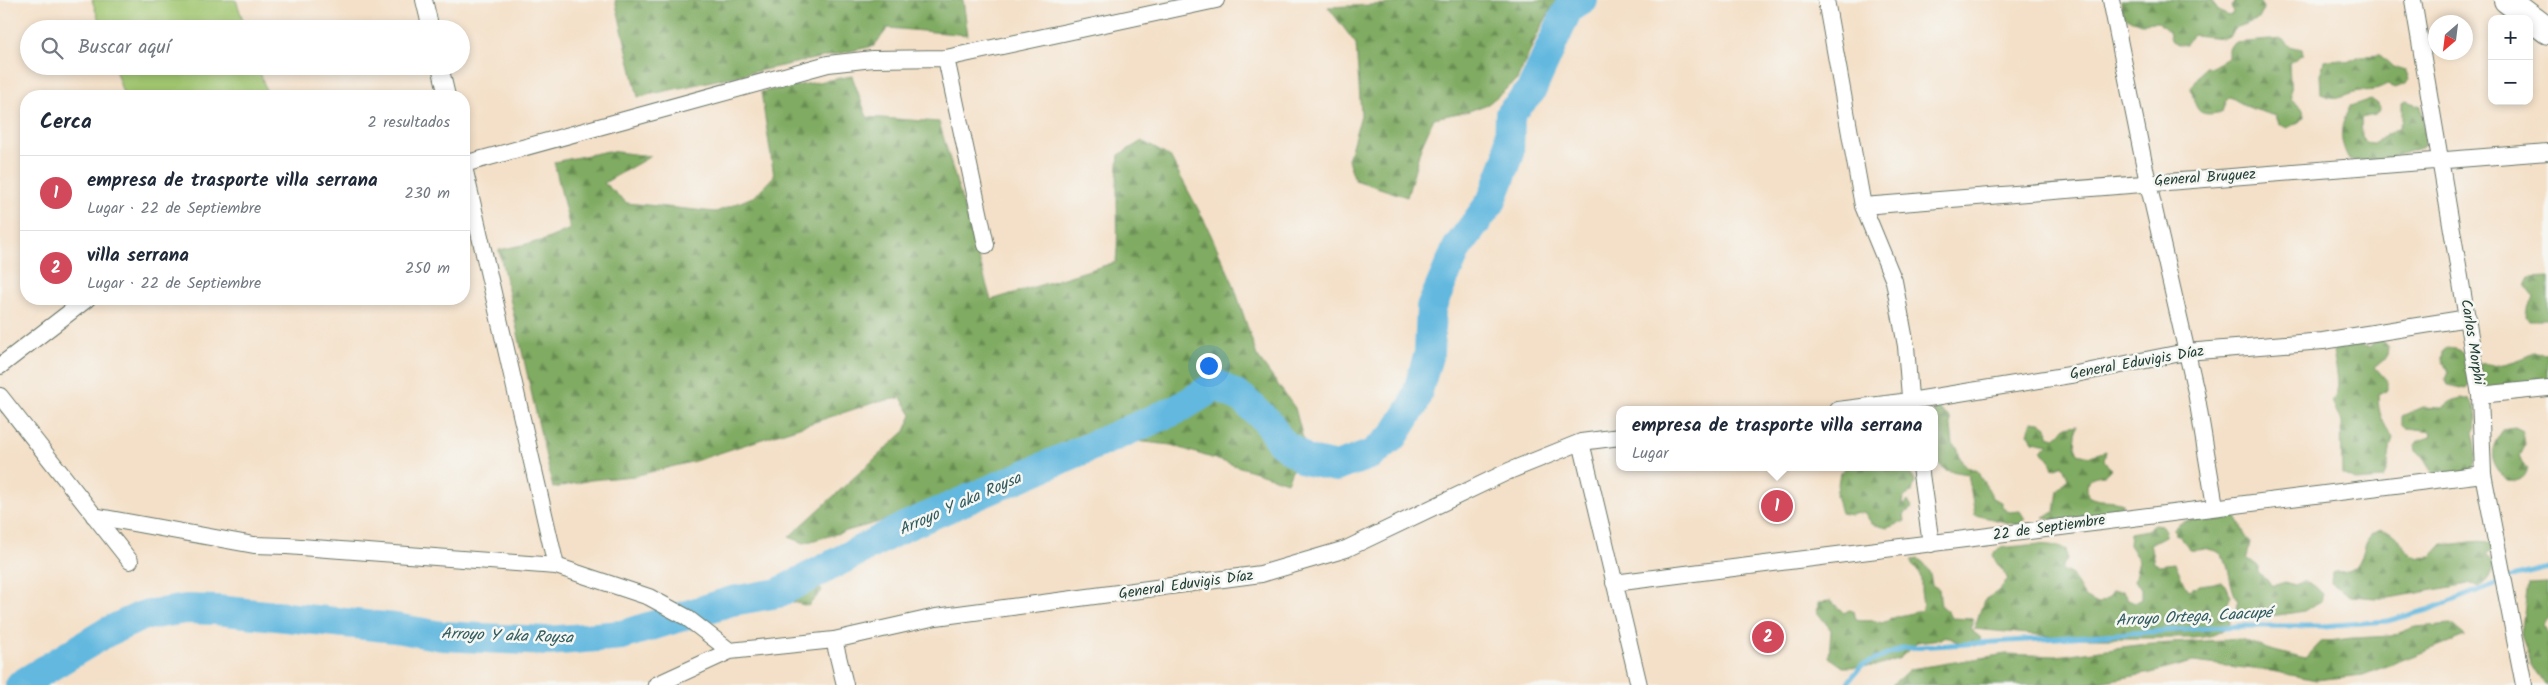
<!DOCTYPE html>
<html lang="es">
<meta charset="utf-8">
<style>
body{margin:0;font-family:Kalam,sans-serif;background:#f6f6f7;color:#1f2937}
.controls{position:absolute;right:15px;top:15px;display:grid;overflow:hidden;border-radius:10px;box-shadow:0 2px 8px #0003}
.controls button{width:45px;height:45px;display:grid;place-items:center;padding:0;border:0;border-bottom:1px solid #e0e1e3;background:#fff;color:#1f2937;font:25px sans-serif}
.compass{position:absolute;left:2428px;top:15px;width:45px;height:45px;border-radius:50%;background:#fff;box-shadow:0 2px 8px #0003;rotate:208deg}
.you{position:absolute;left:1208px;top:365px;width:18px;height:18px;margin:-12px;border:4px solid #fff;border-radius:50%;background:#1a73e8;box-shadow:0 0 0 8px #1a73e833}
.badge{display:grid;place-items:center;width:32px;height:32px;border-radius:50%;background:#d1495b;color:#fff;font-size:16px;font-weight:700}
.pin{position:absolute;translate:-50% -50%;border:2px solid #fff;box-shadow:0 1px 5px #0006}
.popup{position:absolute;left:1616px;top:406px;width:322px;height:65px;box-sizing:border-box;display:grid;place-content:center;border-radius:10px;background:#fff;filter:drop-shadow(0 1px 4px #0005);font-size:16px;white-space:nowrap;color:#747a83}
.popup b{font-size:19px;color:#1f2937}
.popup::after{content:'';position:absolute;left:50%;top:100%;margin-left:-10px;border:10px solid transparent;border-top-color:#fff}
.list{margin:0;padding:0;list-style:none}
h2{display:flex;justify-content:space-between;align-items:center;height:65px;margin:0;padding:0 20px;font-size:21px}
h2 small{font-size:16px;font-weight:400;color:#747a83}
.list li{display:grid;grid-template-columns:32px 1fr auto;gap:15px;align-items:center;box-sizing:border-box;height:75px;padding:0 20px;border-top:1px solid #e0e1e3}
.list b{display:block;font-size:19px;white-space:nowrap}
.list p{margin:0;font-size:16px;white-space:nowrap;color:#747a83}
.list em{font-size:16px;font-style:normal;color:#747a83}
.icon{flex:none;width:28px;height:28px;fill:none;stroke:currentColor;stroke-width:2;stroke-linecap:round;stroke-linejoin:round}
.map{position:relative;flex:none;width:2548px;height:685px;overflow:hidden}
.search{position:absolute;background:#fff;box-shadow:0 2px 8px #0003;left:20px;top:20px;width:450px;height:55px;display:flex;align-items:center;gap:12px;box-sizing:border-box;padding:0 18px;border-radius:28px;color:#747a83;font-size:19px}
.panel{position:absolute;background:#fff;box-shadow:0 2px 8px #0003;left:20px;top:90px;width:450px;height:215px;border-radius:20px}
.map>svg:first-child{display:block}
.forest{fill:url(#forest-firs);stroke:#50744b}
.park{fill:#a1c670;stroke:#608252}
.lines{fill:none;stroke-linecap:round;stroke-linejoin:round}
.stream{stroke:#62b8df;stroke-width:5}
.river{stroke:#62b8df;stroke-width:30}
.minor-casing{stroke:#6a7668;stroke-width:18}
.primary-casing{stroke:#6a7668;stroke-width:28}
.minor{stroke:#fff;stroke-width:16}
.primary{stroke:#fff;stroke-width:26}
.labels{text-anchor:middle;dominant-baseline:central;stroke-width:5;stroke-linejoin:round;paint-order:stroke}
.street-label{font-size:15px;fill:#1f3d34;stroke:#f6f6f2}
.water-label{font-size:16px;font-style:italic;fill:#305c5f;stroke:#f6f6f2}
</style>
<div class="map">
<svg width="2548" height="685" viewBox="0 0 2548 685">
<defs>
<pattern id="forest-firs" width="22" height="20" patternUnits="userSpaceOnUse" patternTransform="scale(1.25)"><rect width="22" height="20" fill="#80ab62"/><path d="M5 1l3.5 6h-7zM16 11l3.5 6h-7z" fill="#688c52"/></pattern>
</defs>
<rect width="100%" height="100%" fill="#f6f6f2"/>
<filter id="ink" filterUnits="userSpaceOnUse"><feTurbulence type="fractalNoise" baseFrequency=".02" numOctaves="2"/><feDisplacementMap in="SourceGraphic" scale="10" xChannelSelector="R" yChannelSelector="G"/><feConvolveMatrix kernelMatrix="1 2 1 2 8 2 1 2 1" color-interpolation-filters="sRGB"/></filter>
<filter id="wash" filterUnits="userSpaceOnUse"><feTurbulence type="fractalNoise" baseFrequency=".0096" numOctaves="4" result="noise"/><feDisplacementMap in="SourceGraphic" scale="20" xChannelSelector="R" yChannelSelector="G"/><feGaussianBlur stdDeviation="1.12" result="paint"/><feColorMatrix in="noise" values="0 0 0 0 0 0 0 0 0 0 0 0 0 0 0 0 0 1.4 0 .05"/><feComposite in="paint" operator="in"/></filter>
<g filter="url(#wash)">
<rect width="100%" height="100%" fill="#f4e0c8"/>
<path class="forest" d="M615 0H963L968 35 888 28 874 46 638 97Z
M1415 0H1559L1554 4 1539 31 1517 80 1488 104 1469 111 1434 118 1421 147 1407 197 1355 180 1348 160 1361 115 1356 44 1328 7 1389 4Z
M2121 0H2211L2220 12 2229 16 2233 13 2231 6 2237 0H2258L2264 9 2259 19 2237 27 2230 36 2223 38 2193 35 2186 44H2178L2171 40 2169 32 2158 22 2141 23 2124 17 2121 9Z
M2282 39 2290 46 2302 49 2303 54 2289 63 2291 99 2303 109 2304 117 2299 122 2287 128 2279 124 2276 116 2250 108 2230 97 2225 102 2222 112C2197 118 2196 110 2191 88L2205 66 2212 67 2228 58V48L2234 43Z
M2380 55 2393 67 2406 71 2409 79 2406 84 2395 88 2387 85C2374 92 2373 90 2360 91 2345 93 2334 104 2321 92L2320 75 2324 61 2340 59 2347 62 2360 56Z
M852 76 867 117 939 122 991 300 1116 262C1120 226 1114 191 1119 155L1142 141 1170 157 1205 222 1233 283 1257 356 1295 408 1304 442 1287 482 1171 445 1135 441 1074 447 936 506 804 543 789 537 905 431 912 415 901 398 876 402 695 461 634 476 591 480 553 488 499 250 545 240 570 229 554 162 608 151 651 156 604 183 627 203 716 212 755 196 774 176 761 92Z
M2371 99 2378 104 2379 110 2375 115 2361 118 2362 137 2365 142 2373 143 2399 127 2402 119V104L2406 101 2421 106 2426 138 2423 147C2400 154 2372 166 2349 159 2338 140 2340 124 2350 106Z
M2548 277V320H2529L2526 316 2527 309 2534 298 2526 286 2530 278Z
M2365 340 2362 346 2369 347 2376 340 2382 341 2388 347 2387 357 2375 367 2388 382V390L2378 395C2378 414 2383 423 2393 438 2388 453 2390 465 2383 479L2356 481 2342 473 2341 422 2332 401C2343 389 2335 366 2333 351L2338 344Z
M2447 348C2451 349 2456 348 2459 350 2470 354 2469 374 2470 383L2466 389 2448 385 2445 379 2448 372 2442 359 2443 351Z
M2534 353 2548 354V387L2484 388 2479 364C2485 363 2489 364 2495 365 2502 366 2528 357 2534 353Z
M2462 398 2470 400C2477 410 2480 422 2473 432 2476 446 2479 457 2472 471L2434 475 2423 457 2416 451 2415 445 2418 441 2430 437 2431 432 2407 429 2402 423V416L2422 407 2442 408 2453 400Z
M1938 408 1950 418 1953 445 1958 449C1960 463 1964 466 1978 471 1980 481 1990 487 1992 498L2002 502V507L2009 512 2020 511 2025 519 2018 525 1975 515 1968 474 1945 470 1935 460 1934 410Z
M2032 421 2040 422 2047 427 2048 436 2056 438 2065 427 2077 425 2075 446 2078 453 2090 456 2106 451 2104 461 2111 469 2105 475C2089 476 2085 480 2088 496 2100 503 2111 498 2123 503L2116 513 2059 522 2044 517 2055 512 2058 490 2068 478 2063 465 2053 469 2049 458 2041 451 2049 444 2033 441 2028 433Z
M2515 428 2523 432 2525 444 2519 456 2522 463 2528 469C2524 480 2518 482 2507 481 2490 461 2487 452 2503 430Z
M1847 467H1906L1915 481 1912 492 1904 497 1903 506 1908 501 1912 508 1904 514 1905 521 1887 528 1872 524 1864 512 1851 515 1841 513 1836 495 1840 473Z
M2231 512C2241 521 2242 533 2250 543L2247 558 2258 566V573L2267 579 2272 586 2285 582 2294 585C2307 578 2313 584 2323 594L2321 601C2314 603 2310 608 2304 611 2297 613 2254 618 2248 617 2242 617 2239 612 2236 608L2238 601C2227 585 2232 554 2213 550 2206 548 2197 551 2189 550L2181 536 2175 534 2174 528C2185 518 2200 518 2214 520L2220 514Z
M2154 525 2162 526 2166 530 2165 536 2150 544 2154 563 2159 565 2174 563C2181 571 2181 582 2188 590L2200 585 2221 582 2226 585 2231 596 2227 605 2230 623C2219 636 2208 637 2192 638H2072L1974 629 1984 600 1997 592 2008 580C2004 569 1995 565 1993 554L1999 548 2039 544 2059 546 2066 550 2067 559 2061 569 2072 575 2085 597 2098 604 2108 598 2112 591H2123L2128 599 2135 602 2142 598V588L2134 581 2139 560 2129 545 2130 533 2147 530Z
M2381 530C2406 533 2398 550 2415 556 2420 557 2427 556 2432 556L2443 544C2460 546 2475 538 2492 543L2494 550 2486 555 2493 561C2492 574 2489 581 2478 587L2468 584 2389 598H2375L2351 596 2331 583 2332 573C2338 571 2343 572 2348 571 2369 564 2357 538 2381 530Z
M1918 559C1929 565 1930 573 1932 585L1939 589 1941 606 1948 612 1951 618 1974 619 1970 629 1981 638 1976 646 1961 643 1945 636 1940 639 1917 642 1900 658 1878 666 1843 667 1829 657 1831 630 1817 612 1818 602 1831 601 1844 613 1849 610 1854 611 1856 620C1865 622 1873 619 1882 623L1898 616 1921 611C1924 602 1922 600 1921 591 1921 578 1922 573 1912 565V560Z
M807 581 819 584 822 591 808 606 793 602 792 595Z
M2548 583V618L2542 625 2548 633V685H2545L2532 664 2521 635 2528 584Z
M2451 624 2465 636 2363 675 2316 680 2271 671 2193 662 2151 673 2082 685H1892L1910 669 2006 654 2056 656 2137 645 2241 639 2267 649 2305 659 2321 642 2352 638 2391 636 2415 627Z"/>
<path class="park" d="M92 0H236L246 29H102Z
M114 66H258L268 96H124Z"/>
<g class="lines">
<path class="stream" d="M1846 685 1861 666 1903 648 2239 626H2323L2387 621 2428 610 2516 576 2548 568"/>
<path class="river" d="M20 685 107 632 142 616 186 609 216 610 395 628 442 636 547 641 622 635 732 601 778 593 906 526 1178 409 1217 385 1243 399 1267 421 1280 441 1305 460 1336 467 1372 454 1394 436 1414 404 1429 353 1431 308 1457 248 1491 202 1509 156 1510 114 1531 91 1568 9 1583 0"/>
</g>
</g>
<g filter="url(#ink)">
<g class="lines">
<defs>
<path id="minor" d="M424 0 431 29
M1826 0 1863 206 1894 281 1906 346 1911 410
M2111 0 2148 183 2196 392 2215 506
M2413 0 2480 395 2483 474 2524 685
M946 58 986 245
M440 66 447 96
M464 164 828 64 873 59 946 58 1216 0
M464 167 556 566
M1863 206 2548 152
M0 366 87 299
M2480 395 2548 388
M0 396 130 561
M1838 410 1910 401 2076 374 2186 352 2323 341 2468 318
M1581 442 1639 685
M1920 467 1931 544
M94 516 254 545 287 546 556 566 649 597 686 617 730 651
M1614 583 2483 474
M834 640 845 685
M656 685 730 651 834 640 936 617 1261 574 1346 549 1509 471 1581 442 1620 437"/>
<path id="primary" d="M2507 0 2548 31"/>
</defs>
<use href="#minor" class="minor-casing"/>
<use href="#primary" class="primary-casing"/>
<use href="#minor" class="minor"/>
<use href="#primary" class="primary"/>
</g>
</g>
<g class="labels">
<g class="street-label">
<text transform="translate(2205 178) rotate(-4)">General Bruguez</text>
<text transform="translate(2472 342) rotate(81)">Carlos Morphi</text>
<text transform="translate(2137 363) rotate(-10)">General Eduvigis Díaz</text>
<text transform="translate(2049 528) rotate(-8)">22 de Septiembre</text>
<text transform="translate(1186 585) rotate(-8)">General Eduvigis Díaz</text>
</g>
<g class="water-label">
<text transform="translate(960 504) rotate(-24)">Arroyo Y aka Roysa</text>
<text transform="translate(2194 617) rotate(-3)">Arroyo Ortega, Caacupé</text>
<text transform="translate(507 636) rotate(2)">Arroyo Y aka Roysa</text>
</g>
</g>
</svg>
<div class="controls">
<button>+</button>
<button>−</button>
</div>
<svg class="compass" viewBox="-18 -18 36 36"><path d="M0-13l5 13h-10z" fill="#e53935"/><path d="M0 13l5-13h-10z" fill="#747a83"/></svg>
<div class="you"></div>
<div class="pin badge" style="left:1777px;top:506px">1</div>
<div class="popup"><b>empresa de trasporte villa serrana</b>Lugar</div>
<div class="pin badge" style="left:1768px;top:637px">2</div>
<div class="search"><svg class="icon" aria-label="search" viewBox="0 0 24 24"><circle cx="10" cy="10" r="6"/><path d="M15 15l6 6"/></svg>Buscar aquí</div>
<section class="panel">
<h2>Cerca<small>2 resultados</small></h2>
<ul class="list">
<li><span class="badge">1</span><div><b>empresa de trasporte villa serrana</b><p>Lugar · 22 de Septiembre</p></div><em>230 m</em></li>
<li><span class="badge">2</span><div><b>villa serrana</b><p>Lugar · 22 de Septiembre</p></div><em>250 m</em></li>
</ul>
</section>
</div>
